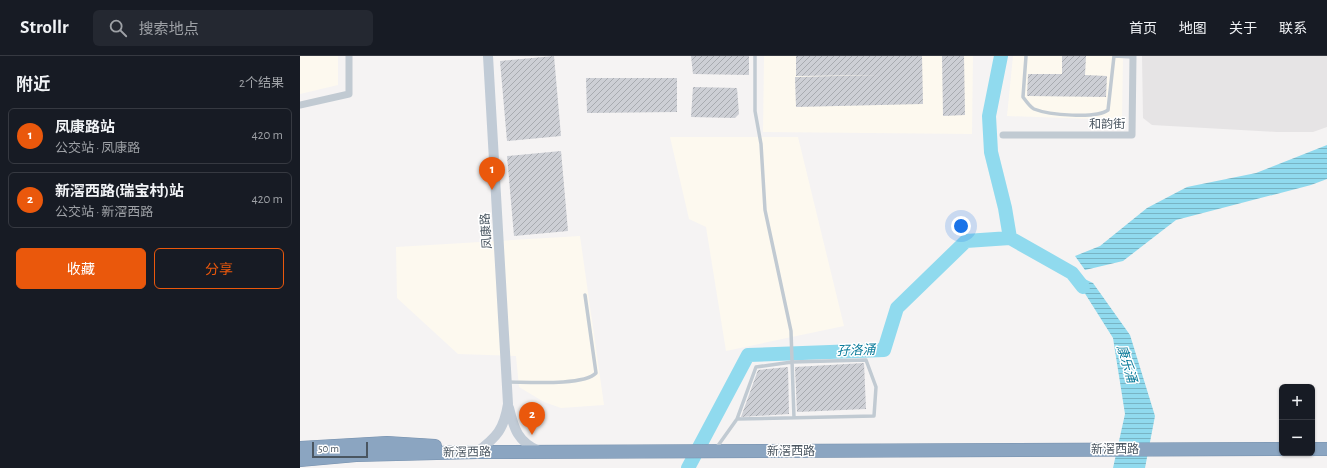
<!DOCTYPE html>
<html lang="zh">
<meta charset="utf-8">
<style>
body{margin:0;font-family:"Alegreya Sans","Noto Sans SC",sans-serif;background:#242831;color:#f1f3f6}
.controls{position:absolute;right:12px;bottom:12px;display:grid;overflow:hidden;border-radius:6px;box-shadow:0 1px 3px #0004}
.controls button{width:36px;height:36px;display:grid;place-items:center;padding:0;border:0;border-bottom:1px solid #363941;background:#171b24;color:#f1f3f6;font:20px sans-serif}
.scale{position:absolute;left:12px;bottom:10px;width:56px;box-sizing:border-box;padding-left:4px;border:2px solid #4a5661;border-top:0;font-size:11px;line-height:14px;white-space:nowrap;color:#4a5661;-webkit-text-stroke:3px #fff;paint-order:stroke}
.you{position:absolute;left:661px;top:170px;width:14px;height:14px;margin:-10px;border:3px solid #fff;border-radius:50%;background:#1a73e8;box-shadow:0 0 0 6px #1a73e833}
.badge{display:grid;place-items:center;width:26px;height:26px;border-radius:50%;background:#ea580c;color:#fff;font-size:13px;font-weight:700}
.pin{position:absolute;translate:-50% -33px;filter:drop-shadow(0 1px 2px #0008)}
.pin::after{content:'';position:absolute;top:21px;width:14px;height:12px;background:inherit;clip-path:polygon(0 0,100% 0,50% 100%)}
.list{margin:0;padding:0;list-style:none}
h2{display:flex;justify-content:space-between;align-items:center;height:52px;margin:0;padding:0 16px;font-size:17px}
h2 small{font-size:13px;font-weight:400;color:#9ea1a6}
.list li{display:grid;grid-template-columns:26px 1fr auto;gap:12px;align-items:center;box-sizing:border-box;height:56px;margin:0 8px 8px;padding:0 8px;border:1px solid #363941;border-radius:6px}
.list b{display:block;font-size:15px;white-space:nowrap}
.list p{margin:0;font-size:13px;white-space:nowrap;color:#9ea1a6}
.list em{font-size:13px;font-style:normal;color:#9ea1a6}
.actions{display:flex;gap:8px;padding:12px 16px}
.actions a{flex:1;padding:9px 0;border:1px solid #ea580c;border-radius:6px;text-align:center;font-size:14px;color:#ea580c}
.actions .main{background:#ea580c;color:#fff}
.icon{flex:none;width:22px;height:22px;fill:none;stroke:currentColor;stroke-width:2;stroke-linecap:round;stroke-linejoin:round}
.map{position:relative;flex:none;width:1027px;height:412px;overflow:hidden}
header{display:flex;align-items:center;gap:24px;box-sizing:border-box;height:56px;padding:0 20px;background:#171b24;border-bottom:1px solid #363941}
header strong{font-size:19px}
nav{display:flex;gap:22px;margin-inline-start:auto;font-size:14px}
.search{width:280px;height:36px;background:#242831;display:flex;align-items:center;gap:10px;box-sizing:border-box;padding:0 14px;border-radius:6px;color:#9ea1a6;font-size:15px}
main{display:flex}
aside{flex:1;background:#171b24}
.map>svg:first-child{display:block}
.commercial{fill:#fdf9ef}
.education{fill:#e6e4e5}
.water{fill:url(#water-rules)}
.lines{fill:none;stroke-linecap:round;stroke-linejoin:round}
.river{stroke:#90daee;stroke-width:14}
.building{fill:url(#building-hatch)}
.highway-casing{stroke:#7690ad;stroke-width:14}
.lane{stroke:#c1cad2;stroke-width:3.5}
.street{stroke:#c1cad2;stroke-width:7}
.secondary{stroke:#c1cbd6;stroke-width:10}
.highway{stroke:#8ba5c1;stroke-width:13}
.labels{text-anchor:middle;dominant-baseline:central;stroke-width:3;stroke-linejoin:round;paint-order:stroke}
.street-label{font-size:12px;fill:#4a5661;stroke:#fff}
.water-label{font-size:13px;font-style:italic;fill:#0c7c9b;stroke:#fff}
</style>
<header>
<strong>Strollr</strong>
<div class="search"><svg class="icon" aria-label="search" viewBox="0 0 24 24"><circle cx="10" cy="10" r="6"/><path d="M15 15l6 6"/></svg>搜索地点</div>
<nav><a>首页</a><a>地图</a><a>关于</a><a>联系</a></nav>
</header>
<main>
<aside>
<h2>附近<small>2个结果</small></h2>
<ul class="list">
<li><span class="badge">1</span><div><b>凤康路站</b><p>公交站 · 凤康路</p></div><em>420 m</em></li>
<li><span class="badge">2</span><div><b>新滘西路(瑞宝村)站</b><p>公交站 · 新滘西路</p></div><em>420 m</em></li>
</ul>
<div class="actions"><a class="main">收藏</a><a>分享</a></div>
</aside>
<div class="map">
<svg width="1027" height="412" viewBox="0 0 1027 412">
<defs>
<pattern id="water-rules" width="6" height="5" patternUnits="userSpaceOnUse"><rect width="6" height="5" fill="#90daee"/><path d="M0 2.5h6" fill="none" stroke="#78b4c4"/></pattern>
<pattern id="building-hatch" width="6" height="6" patternUnits="userSpaceOnUse"><rect width="6" height="6" fill="#cdcfd5"/><path d="M-1 1l2-2M0 6l6-6M5 7l2-2" fill="none" stroke="#a8abb0"/></pattern>
</defs>
<rect width="100%" height="100%" fill="#f5f3f3"/>
<path class="commercial" d="M0 0H38V29L0 38Z
M464 0H673L672 78 463 76Z
M713 0H823L822 64 707 60Z
M370 81H498L544 270 426 295 406 171 389 163Z
M280 180 304 349 261 352 244 346 219 331 216 300 158 298 97 242 96 191Z"/>
<path class="education" d="M842 0H1027V71L1013 76H977L852 69 843 62Z"/>
<path class="water" d="M1027 89V123L1011 129 876 164 823 205 785 214 775 200 800 190 847 152 887 131 956 117Z
M772 217 793 227 830 279 855 360 845 412H813L825 358 813 282Z"/>
<g class="lines">
<path class="river" d="M701 0 689 60 691 96 705 152 710 182
M388 412 448 299 584 294 597 252 666 185 710 182 772 217 783 231"/>
</g>
<path class="building" d="M254 0 261 80 207 85 200 5Z
M391 0H449V19L393 18Z
M496 0H622L623 48 496 51 495 21 578 19 496 20Z
M642 0H664L665 59 643 60Z
M762 0H786L785 19 807 20 806 41 727 40 728 18H762Z
M286 22H377V56L287 57Z
M393 31 437 32 439 58 435 62 391 61Z
M261 95 268 175 214 180 207 100Z
M564 307 566 353 497 356 495 311Z
M488 311 489 358 441 361 458 314Z"/>
<g class="lines">
<defs>
<path id="highway" d="M0 392 87 387 135 390
M1012 393H1027
M0 404 56 399 177 396 982 393"/>
</defs>
<use href="#highway" class="highway-casing"/>
<path class="lane" d="M455 0V55L461 88 465 154 491 275 494 362
M726 0 723 41C726 45 730 51 734 53 749 59 796 63 808 54L814 0 833 1
M208 326C227 326 284 330 296 317L285 239
M417 391 437 363 574 360 576 331 566 304 492 306 456 311 437 363"/>
<path class="street" d="M0 49 49 38V0
M703 79H832L833 0"/>
<path class="secondary" d="M209 352C214 373 218 386 239 395
M177 396C197 381 204 373 208 348L188 0"/>
<use href="#highway" class="highway"/>
</g>
<g class="labels">
<g class="street-label">
<text x="807" y="68">和韵街</text>
<text transform="translate(186 175) rotate(-94)">凤康路</text>
<text x="815" y="393">新滘西路</text>
<text x="491" y="395">新滘西路</text>
<text transform="translate(167 396) rotate(-1)">新滘西路</text>
</g>
<g class="water-label">
<text transform="translate(556 295) rotate(-2)">孖洛涌</text>
<text transform="translate(826 308) rotate(73)">康乐涌</text>
</g>
</g>
</svg>
<div class="controls">
<button>+</button>
<button>−</button>
</div>
<div class="scale">50 m</div>
<div class="you"></div>
<div class="pin badge" style="left:192px;top:134px">1</div>
<div class="pin badge" style="left:232px;top:379px">2</div>
</div>
</main>
